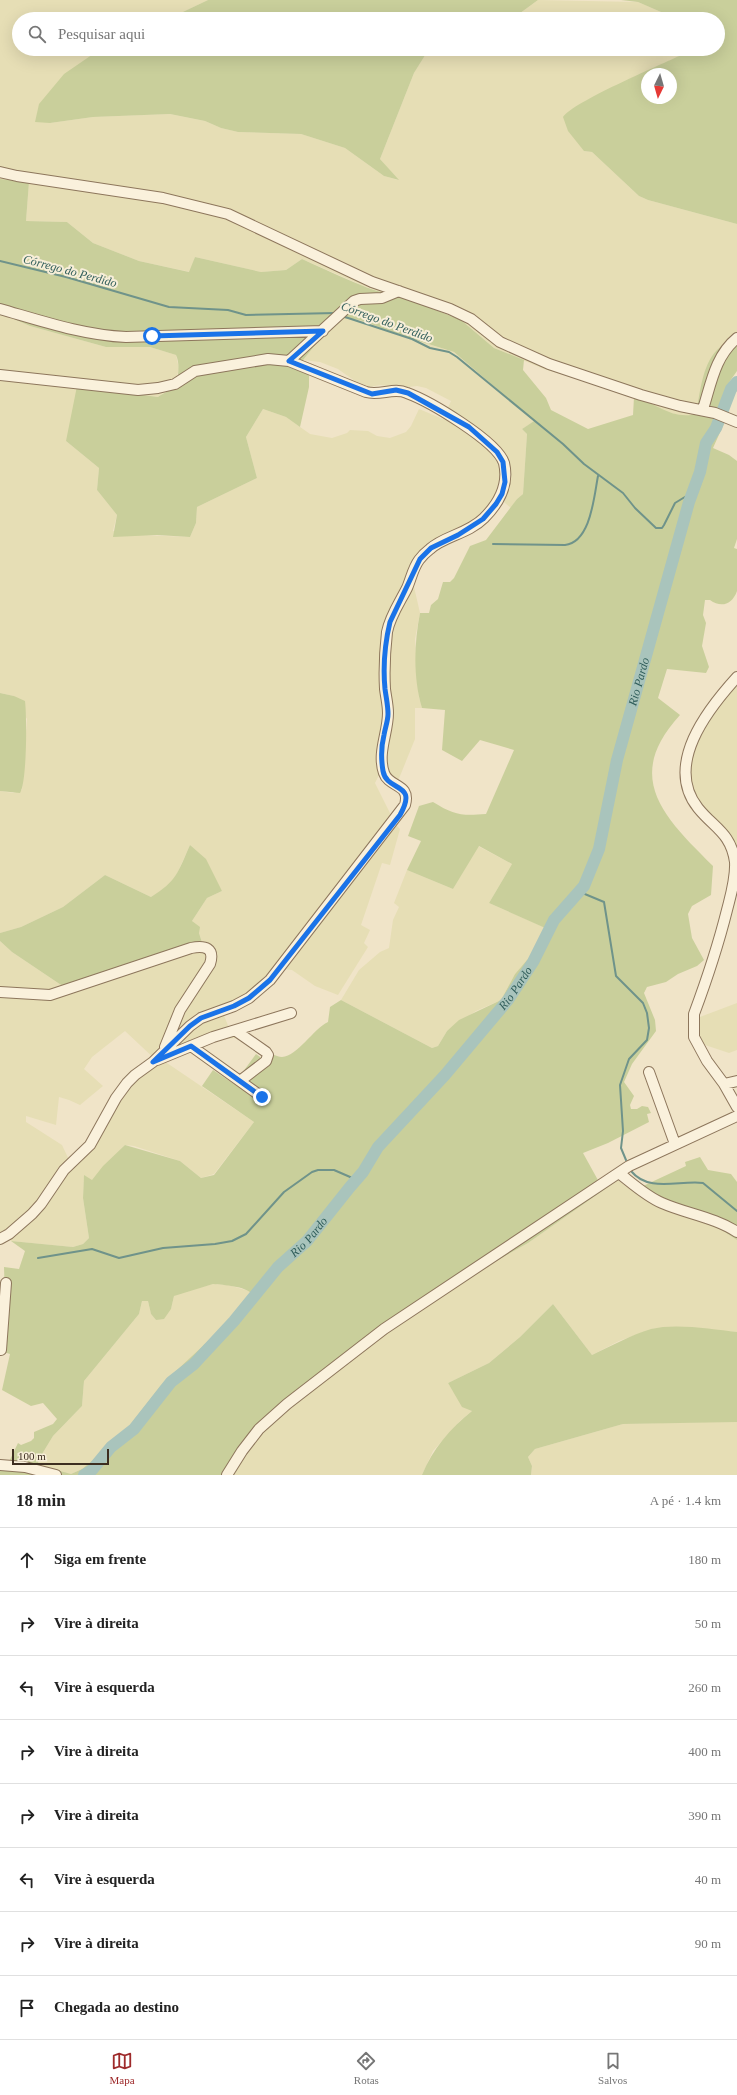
<!DOCTYPE html>
<html lang="pt">
<meta charset="utf-8">
<style>
body{margin:0;font-family:Georgia,serif;background:#f2f2f2;color:#222}
.compass{position:absolute;left:641px;top:68px;width:36px;height:36px;border-radius:50%;background:#fff;box-shadow:0 4px 16px #0002;rotate:185deg}
.scale{position:absolute;left:12px;bottom:10px;width:97px;box-sizing:border-box;padding-left:4px;border:2px solid #3d2e20;border-top:0;font-size:11px;line-height:14px;white-space:nowrap;color:#3d2e20;-webkit-text-stroke:3px #f7eed8;paint-order:stroke}
.stop{position:absolute;width:12px;height:12px;margin:-9px;border:3px solid #1a73e8;border-radius:50%;background:#fff}
.stop.end{background:#1a73e8;border-color:#fff;box-shadow:0 1px 4px #0008}
.list{margin:0;padding:0;list-style:none}
h2{display:flex;justify-content:space-between;align-items:center;height:52px;margin:0;padding:0 16px;font-size:17px}
h2 small{font-size:13px;font-weight:400;color:#767676}
.list li{display:grid;grid-template-columns:26px 1fr auto;gap:12px;align-items:center;box-sizing:border-box;height:64px;padding:0 16px;border-top:1px solid #e0e0e0}
.list b{display:block;font-size:15px;white-space:nowrap}
.list em{font-size:13px;font-style:normal;color:#767676}
.icon{flex:none;width:22px;height:22px;fill:none;stroke:currentColor;stroke-width:2;stroke-linecap:round;stroke-linejoin:round}
.map{position:relative;flex:none;width:737px;height:1475px;overflow:hidden}
.search{position:absolute;background:#fff;box-shadow:0 4px 16px #0002;left:12px;right:12px;top:12px;height:44px;display:flex;align-items:center;gap:10px;box-sizing:border-box;padding:0 14px;border-radius:22px;color:#767676;font-size:15px}
.sheet{height:564px;background:#fff}
nav{display:flex;justify-content:space-around;align-items:center;box-sizing:border-box;height:56px;border-top:1px solid #e0e0e0;background:#fff;font-size:11px;color:#767676}
nav a{display:grid;justify-items:center;gap:2px}
nav .on{color:#9e2a2b}
.map>svg:first-child{display:block}
.farmland{fill:#e6deb5;fill-rule:evenodd}
.green{fill:#c9cf9b;fill-rule:evenodd}
.lines{fill:none;stroke-linecap:round;stroke-linejoin:round}
.stream{stroke:#6f938a;stroke-width:2}
.river{stroke:#a9c4bc;stroke-width:12}
.minor-casing{stroke:#8d765c;stroke-width:12}
.minor{stroke:#faf1dc;stroke-width:10}
.route{stroke:#1a73e8;stroke-width:5}
.labels{text-anchor:middle;dominant-baseline:central;stroke-width:4;stroke-linejoin:round;paint-order:stroke}
.water-label{font-size:12px;font-style:italic;fill:#2f5d5a;stroke:#f7eed8}
</style>
<div class="map">
<svg width="737" height="1475" viewBox="0 0 737 1475">
<rect width="100%" height="100%" fill="#f0e4c8"/>
<path class="farmland" d="M0 0H208L168 19H19V49H106L101 51 50 123 93 117 170 114 205 121 221 128 238 132 301 134 345 148 384 176 398 180 380 159 414 73 429 49H707L711 55 692 50 596 96 584 151 592 152 639 196 648 200 737 224V334L705 372 696 414 685 417 661 410 641 399 544 369 494 348 461 320 395 294 389 295 364 286 302 259 286 270 261 272 195 257 190 272 139 261 93 243 67 222 26 221 29 182 0 179Z
M538 0 638 2 677 19H512Z
M0 313 30 326 106 347H150L176 355 179 369 174 386 158 397 94 388 66 441 99 468 97 490 117 515 113 531 139 535 190 537 196 523 197 507 257 478 246 437 263 409 286 417 310 434 332 438 347 433 350 430 368 431 377 436 390 438 406 432 411 426 419 409 443 419 451 401 426 388 417 386 400 388 381 385 369 387 355 381 338 369 320 362 303 360 337 318 360 320 403 336 454 352 534 421 522 429 527 434 523 494 517 499 511 508 497 496 478 520 431 547 412 578 420 613 415 639 419 697 422 708H415V739L398 781 380 773 375 783 396 825 400 829 390 865 382 863 361 925 370 930 364 943 368 947 338 995 315 986 292 970 281 969 223 1013 229 1028 237 1038 222 1039 164 1061 254 1122 214 1174 201 1178 180 1161 134 1146 125 1145 92 1181 84 1176 83 1198 89 1238 83 1244 73 1247 11 1241 7 1236 0 1240V941L12 952 70 991 186 952H205L199 933 192 921 207 898 222 891 190 845 176 876 167 887 151 897 105 875 63 907 21 927 0 933V791L13 793 22 790 27 719 14 696 0 693ZM125 1031 157 1061 113 1102 82 1154 70 1162 62 1145 26 1122V1116L56 1125 59 1097 69 1100 80 1105 103 1086 84 1069 92 1057Z
M737 677V853L707 825 689 802 687 777 691 738Z
M478 846 512 864 489 903 553 931 515 974 501 1000 476 1011 447 1031 438 1046 432 1048 341 1000 359 970 380 952 389 948 393 920 399 907 394 903 407 870 453 889Z
M737 1003V1050L729 1053 705 1045 699 1039 692 1020Z
M618 1180 635 1193 671 1210 720 1229 737 1240V1332L671 1327 652 1329 619 1341 592 1355 553 1304 520 1337 489 1363 448 1383 453 1391 472 1411 461 1420 433 1451 422 1475H231L250 1444 313 1385 448 1288 528 1243Z
M213 1284 228 1285 249 1291 252 1294 224 1326 161 1385 120 1438 82 1469 71 1474 37 1468 39 1459 53 1436 82 1406 84 1381 139 1314 142 1301H148L151 1314 156 1320 171 1309 174 1296 178 1293Z
M705 1422H737V1475H531L532 1466 528 1457 535 1449 623 1424Z"/>
<path class="green" d="M208 0H538L512 19H454L449 15 447 19H168Z
M621 0H737V224L648 200 639 196 592 152 584 151 568 131 563 117C575 101 656 67 679 56L681 50 700 51 710 55 707 49H718V19H677L638 2ZM647 74H671V98H647Z
M106 49H429L414 73 380 159 399 180 384 176 345 148 301 134 238 132 221 128 205 121 170 114 93 117 50 123 35 122 39 104 64 74 99 50 101 51Z
M0 179 29 182 26 221 67 222 93 243 139 261 189 272 195 257 261 272 286 270 302 259C318 266 381 297 395 294L461 320 494 348 524 360 523 370 546 398 551 410 588 429 633 415 634 397C656 403 672 420 696 414 700 394 702 365 717 350 723 344 731 339 737 334V371L730 381 716 414 726 419 713 448 729 455 737 461V539L734 548 737 549C737 562 737 579 737 591 732 605 721 608 710 600H705L703 615 706 623 702 646 709 667 706 673 667 669 658 698 680 715C622 778 665 818 713 866L711 895 692 906 688 914 692 938 704 960 697 966 678 974 666 982 647 987 644 993 655 1020 656 1031 632 1064 624 1082 634 1096 630 1105 631 1109H637L642 1106 648 1107 651 1113 647 1114 649 1122 608 1143 583 1153 599 1182 618 1180 528 1243 448 1288 313 1385 250 1444 231 1475H0V1468H6L18 1443 21 1445 31 1441 34 1438V1432L53 1424 57 1419 43 1403 31 1406 2 1390 10 1354 0 1351 5 1298 4 1267 19 1269 25 1251 11 1241 73 1247 83 1244 89 1238 83 1198 84 1175 92 1180 103 1166 125 1145 180 1161 201 1178 214 1175 254 1122 202 1086 213 1070 234 1084 256 1054 267 1062 272 1054C275 1055 279 1057 282 1057 298 1056 313 1029 328 1022L330 1007 341 1000 432 1048 438 1046 447 1031 459 1020 501 1000 515 974 552 931 489 903 512 864 479 846 453 889 407 870 421 841 408 836 419 806 433 802C454 815 461 816 486 814L514 750 480 740 462 761 442 750 445 710 422 708C413 678 414 644 420 613H429L431 605 438 599 443 582H450L454 578 470 546 486 540 517 499 523 494 527 434 522 429 534 421 454 352 403 336 360 320 337 318 303 360 309 376V387L300 427 286 417 263 409 246 437 257 478 197 507 196 523 190 537 157 535 113 537 117 515 97 490 99 468 66 441 77 386 158 397C162 394 171 390 174 386 179 378 180 363 176 355L150 347H106L30 326 0 313ZM213 1284C224 1285 245 1286 252 1294L224 1326 161 1385 120 1438 82 1469 71 1474 53 1469 37 1468 39 1459 53 1436 82 1406 84 1381 139 1314 142 1301H148L151 1314 156 1320 164 1319 171 1309 174 1296Z
M0 693 14 696 25 701C27 717 27 782 20 793L0 791Z
M190 845 206 859 222 891 207 898 192 921 200 927 199 933 205 952H186L70 991 12 952 0 941V933L21 927 63 907 105 875 151 897C177 881 178 872 190 845Z
M700 1157 708 1170 731 1174 737 1182V1240L720 1229 671 1210 635 1193 643 1186 686 1166 685 1162Z
M553 1304 592 1355C611 1346 631 1335 651 1329 675 1323 712 1329 737 1332V1422L623 1424 535 1449 528 1457 532 1466 531 1475H422C433 1448 450 1429 472 1411L462 1407 448 1383 489 1363 520 1337Z"/>
<g class="lines">
<path class="stream" d="M0 261 66 277 169 307 228 310 246 315 336 313
M342 316 412 339 430 348 449 352 457 357 563 444 584 464 623 493 635 508 656 528H662L664 525 675 503 693 492
M493 544 565 545C591 542 594 496 598 476
M580 892 604 902 616 976 643 1003 647 1013 649 1028 647 1040 629 1059 620 1085 623 1131 621 1148 626 1160
M631 1171C649 1193 679 1180 703 1183L737 1211
M38 1258 92 1249 119 1258 163 1248 215 1244 232 1241 246 1234 284 1192 312 1172 318 1170H334L357 1180"/>
<path class="river" id="s1" d="M84 1475 92 1470 111 1447 134 1429 171 1382 194 1364 234 1321 278 1267 307 1241 350 1187 363 1172 378 1147 445 1075 508 1000 533 962 554 920 584 886 599 849 617 760 689 502 700 472 706 443 716 428 731 389 737 382"/>
<defs>
<path id="minor" d="M0 172 17 176 163 198 228 214 372 282 450 309 471 319 500 342 549 364 641 395 680 406 715 413 737 422
M0 309C42 321 83 335 126 337L323 331
M0 375 138 390 158 388 175 384 195 371 268 359 289 361
M703 409C711 384 715 356 737 338
M737 677C707 710 664 765 698 808 714 828 731 833 735 862 736 878 731 894 727 910 718 946 707 979 694 1014V1037L707 1061 724 1084 737 1107
M0 992 50 995 191 948C205 945 215 948 210 964L180 1010 165 1047
M236 1031 266 1052 268 1055 266 1061 240 1081
M191 1046 262 1097
M157 1060 213 1037 291 1013
M649 1072 675 1144
M724 1084 737 1081
M619 1173C633 1184 646 1196 662 1203 687 1214 714 1217 737 1232
M0 1239 9 1234 32 1214 41 1204 64 1170 90 1145 116 1098 127 1083 135 1075 153 1062 190 1026 201 1018 234 1006 249 998 270 980 405 805C411 783 389 788 384 773 377 753 388 733 388 713 388 705 386 697 385 689 384 671 385 650 387 632 390 616 400 602 407 588 411 579 413 568 419 560 422 556 426 552 430 549 444 536 468 534 484 518 499 503 509 484 504 463 497 441 429 401 407 393 394 387 380 396 366 392L289 361 354 301 360 299 382 298 399 291
M1 1350 6 1283
M0 1465 25 1467 56 1475
M227 1475 242 1451 259 1429 287 1404 384 1329 629 1166 737 1116"/>
</defs>
<use href="#minor" class="minor-casing"/>
<use href="#minor" class="minor"/>
</g>
<g class="lines">
<path class="route" d="M152 336 323 331 289 361 372 394 396 390 408 393 469 427 497 452 503 462 505 482 502 494 496 504 483 519 458 535 431 548 420 559 390 622C385 643 383 668 385 689 386 697 388 705 388 714 388 721 385 728 384 735 381 747 381 759 383 771 387 793 419 781 400 815L270 980 249 998 234 1006 201 1018 190 1026 153 1062 191 1046 262 1097"/>
</g>
<g class="labels">
<g class="water-label">
<text transform="translate(70 271) rotate(15)">Córrego do Perdido</text>
<text transform="translate(387 322) rotate(20)">Córrego do Perdido</text>
<text stroke="none"><textPath href="#s1" startOffset="989">Rio Pardo</textPath></text>
<text stroke="none"><textPath href="#s1" startOffset="653">Rio Pardo</textPath></text>
<text stroke="none"><textPath href="#s1" startOffset="329">Rio Pardo</textPath></text>
</g>
</g>
</svg>
<svg class="compass" viewBox="-18 -18 36 36"><path d="M0-13l5 13h-10z" fill="#e53935"/><path d="M0 13l5-13h-10z" fill="#767676"/></svg>
<div class="scale">100 m</div>
<div class="stop" style="left:152px;top:336px"></div>
<div class="stop end" style="left:262px;top:1097px"></div>
<div class="search"><svg class="icon" aria-label="search" viewBox="0 0 24 24"><circle cx="10" cy="10" r="6"/><path d="M15 15l6 6"/></svg>Pesquisar aqui</div>
</div>
<section class="sheet">
<h2>18 min<small>A pé · 1.4 km</small></h2>
<ul class="list">
<li><svg class="icon" aria-label="ahead" viewBox="0 0 24 24"><path d="M12 20V5M6 11l6-6 6 6"/></svg><div><b>Siga em frente</b></div><em>180 m</em></li>
<li><svg class="icon" aria-label="right" viewBox="0 0 24 24"><path d="M7 20v-9h11M14 6l5 5-5 5"/></svg><div><b>Vire à direita</b></div><em>50 m</em></li>
<li><svg class="icon" aria-label="left" viewBox="0 0 24 24"><path d="M17 20v-9H6M10 6l-5 5 5 5"/></svg><div><b>Vire à esquerda</b></div><em>260 m</em></li>
<li><svg class="icon" aria-label="right" viewBox="0 0 24 24"><path d="M7 20v-9h11M14 6l5 5-5 5"/></svg><div><b>Vire à direita</b></div><em>400 m</em></li>
<li><svg class="icon" aria-label="right" viewBox="0 0 24 24"><path d="M7 20v-9h11M14 6l5 5-5 5"/></svg><div><b>Vire à direita</b></div><em>390 m</em></li>
<li><svg class="icon" aria-label="left" viewBox="0 0 24 24"><path d="M17 20v-9H6M10 6l-5 5 5 5"/></svg><div><b>Vire à esquerda</b></div><em>40 m</em></li>
<li><svg class="icon" aria-label="right" viewBox="0 0 24 24"><path d="M7 20v-9h11M14 6l5 5-5 5"/></svg><div><b>Vire à direita</b></div><em>90 m</em></li>
<li><svg class="icon" aria-label="arrive" viewBox="0 0 24 24"><path d="M6 21V4h12l-3 4 3 4H6"/></svg><div><b>Chegada ao destino</b></div></li>
</ul>
</section>
<nav>
<a class="on"><svg class="icon" aria-label="map" viewBox="0 0 24 24"><path d="M3 6l6-2 6 2 6-2v14l-6 2-6-2-6 2zM9 4v14M15 6v14"/></svg>Mapa</a>
<a><svg class="icon" aria-label="directions" viewBox="0 0 24 24"><path d="M12 3l9 9-9 9-9-9zM9 14v-3h6M13 9l2 2-2 2"/></svg>Rotas</a>
<a><svg class="icon" aria-label="saved" viewBox="0 0 24 24"><path d="M7 4h10v16l-5-4-5 4z"/></svg>Salvos</a>
</nav>
